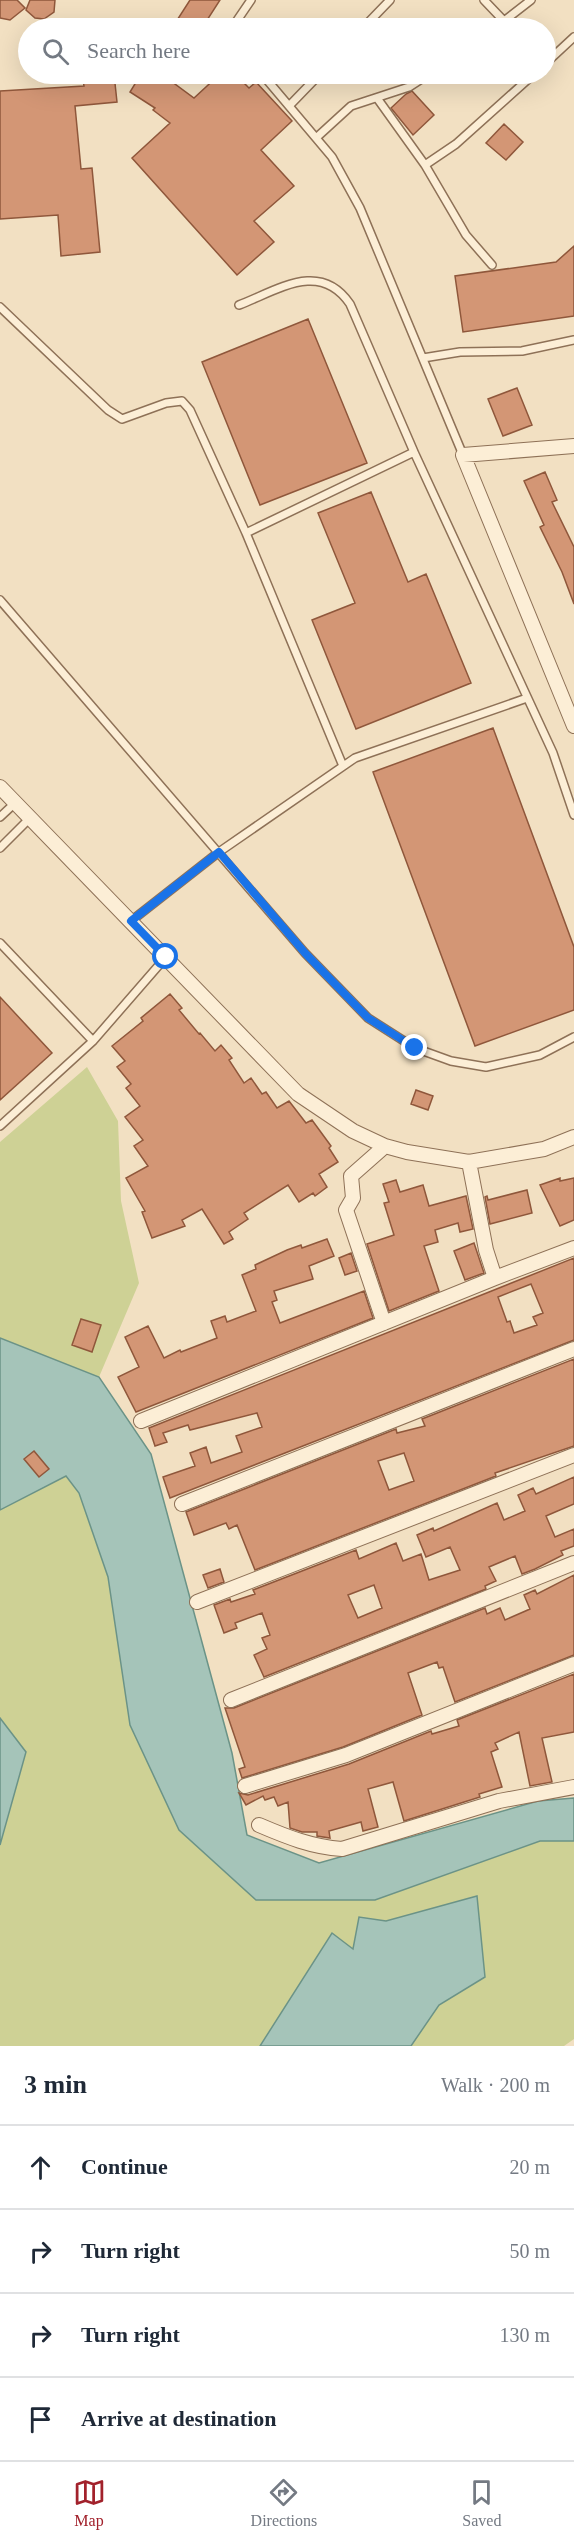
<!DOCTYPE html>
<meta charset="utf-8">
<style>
body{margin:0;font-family:"Times New Roman",serif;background:#f2f2f3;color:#1f2937}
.stop{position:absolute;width:18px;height:18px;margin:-14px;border:4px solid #1a73e8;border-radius:50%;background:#fff}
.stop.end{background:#1a73e8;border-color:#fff;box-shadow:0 2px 6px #0008}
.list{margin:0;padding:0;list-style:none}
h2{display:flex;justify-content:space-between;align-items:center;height:78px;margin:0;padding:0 24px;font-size:26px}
h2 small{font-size:20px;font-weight:400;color:#747a83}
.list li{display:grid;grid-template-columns:39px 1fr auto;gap:18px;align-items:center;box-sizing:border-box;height:84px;padding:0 24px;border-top:2px solid #e0e1e3}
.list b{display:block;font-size:22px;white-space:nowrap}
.list em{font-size:20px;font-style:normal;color:#747a83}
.icon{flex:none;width:33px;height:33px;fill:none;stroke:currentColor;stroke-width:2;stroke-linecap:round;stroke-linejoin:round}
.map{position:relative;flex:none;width:574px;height:2046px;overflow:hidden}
.search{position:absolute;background:#fff;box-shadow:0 6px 24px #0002;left:18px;right:18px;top:18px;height:66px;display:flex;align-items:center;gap:15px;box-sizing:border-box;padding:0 21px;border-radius:33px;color:#747a83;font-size:22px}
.sheet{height:414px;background:#fff}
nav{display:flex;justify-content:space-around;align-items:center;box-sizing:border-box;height:84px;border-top:2px solid #e0e1e3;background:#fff;font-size:16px;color:#747a83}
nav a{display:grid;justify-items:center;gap:3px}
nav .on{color:#a2222c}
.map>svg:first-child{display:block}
.green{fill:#ced195}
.water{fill:#a5c4b9;stroke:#6b9387;stroke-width:1.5}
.building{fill:#d39675;stroke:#8f573b;stroke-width:1.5;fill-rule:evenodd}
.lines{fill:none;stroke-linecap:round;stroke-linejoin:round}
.lane-casing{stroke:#8e7157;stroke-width:10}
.street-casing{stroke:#8e7157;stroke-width:16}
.lane{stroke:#fceed6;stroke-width:7}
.street{stroke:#fceed6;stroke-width:14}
.route{stroke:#1a73e8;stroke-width:8}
</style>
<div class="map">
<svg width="574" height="2046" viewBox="0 0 574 2046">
<rect width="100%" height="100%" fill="#f2e0c2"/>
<path class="green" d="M87 1067 118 1121 121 1201 139 1283 99 1377 79 1493 108 1577 130 1725 179 1830 256 1900H375L540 1841H574V2039L564 2046H0V1142Z"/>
<path class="water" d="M0 1338 99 1377 151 1454 232 1753 247 1835 319 1863 538 1801 574 1798V1841H540L375 1900H256L179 1830 130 1725 108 1577 79 1493 66 1476 0 1510Z
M0 1718 26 1752 0 1845Z
M477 1896 485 1977 439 2005 411 2046H260L332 1933 353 1949 359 1917 386 1921Z"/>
<path class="building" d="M0 0H17L25 8 10 20 0 18Z
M30 0H55L54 12 44 19 35 18 26 10Z
M190 0H220L202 28H172Z
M82 74H114L117 102 75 106 81 169 92 168 100 252 61 256 58 215 0 219V91L84 86Z
M141 74H176L171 81 194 98 220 74H235L249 88 256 82 292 121 261 150 294 186 254 221 274 242 237 275 132 158 170 123 153 110 155 108 130 92Z
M412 91 434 115 413 135 391 108 406 94Z
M504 124 523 142 506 160 486 143Z
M574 246V316L463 332 455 276 556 262Z
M308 319 367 463 260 505 202 362Z
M517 388 532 425 503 436 488 399Z
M545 472 557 500 552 502 574 547V604L562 572 540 527 544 525 524 481Z
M371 492 408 582 426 574 471 683 356 729 312 620 355 603 318 513Z
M493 728 574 947V1010L475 1046 373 772Z
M170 994 182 1008 179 1010 199 1034 200 1033 215 1051 221 1045 232 1058 229 1060 244 1083 251 1078 262 1094 266 1092 277 1108 289 1101 306 1123 312 1120 331 1146 329 1148 338 1162 319 1174 327 1187 315 1196 313 1193 299 1202 288 1185 244 1213 248 1219 229 1232 233 1239 224 1244 202 1209 182 1220 185 1226 152 1238 142 1212 145 1211 126 1178 148 1166 134 1146 143 1140 125 1117 140 1106 126 1088 131 1084 117 1067 125 1061 112 1046 143 1021 141 1018Z
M0 997 52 1053 0 1100Z
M416 1090 433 1096 428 1110 411 1104Z
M560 1178V1181L574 1178V1220L560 1226 540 1185Z
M396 1180 400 1192 423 1185 429 1206 466 1196 473 1229 460 1232 458 1223 435 1230 438 1242 424 1246 439 1291 389 1311 367 1244 394 1235 384 1203 389 1202 383 1184Z
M527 1190 532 1213 490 1224 485 1197 487 1196 488 1200Z
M327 1239 334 1256 309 1266 313 1279 274 1291 277 1300 272 1302 280 1323 364 1291 373 1318 136 1412 118 1377 139 1367 125 1337 148 1326 164 1358 180 1350 181 1352 217 1338 211 1321 225 1316 227 1322 256 1311 242 1275 256 1269 255 1265 287 1250 301 1245 302 1248Z
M474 1243 484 1273 465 1280 454 1251Z
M351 1253 357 1271 345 1275 339 1258Z
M574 1258V1340L170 1498 163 1477 195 1466 190 1453 206 1447 211 1463 242 1452 236 1436 262 1427 257 1413 190 1430 188 1425 163 1433 167 1442 155 1446 149 1428ZM531 1284 543 1313 533 1317 537 1325 514 1333 510 1321 507 1322 498 1297Z
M81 1319 101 1325 92 1352 72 1345Z
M574 1359V1446L495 1473 496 1476 255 1570 237 1525 229 1529 226 1523 194 1535 186 1512 396 1429 397 1433 425 1426 422 1419ZM404 1453 414 1481 389 1490 378 1461Z
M34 1451 49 1469 39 1477 24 1459Z
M574 1477V1504L546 1516 555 1537 574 1529V1546L561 1551 563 1555 535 1569 522 1574 515 1556 489 1567 496 1581 485 1586 486 1589 264 1677 254 1655 267 1649 262 1638 270 1635 262 1613 235 1623 237 1628 224 1633 214 1605 230 1599 231 1602 255 1594 253 1590 356 1550 359 1559 396 1543 403 1561 421 1554 429 1580 460 1570 450 1547 426 1557 417 1535 433 1528 434 1531 497 1503 504 1520 525 1511 518 1495 533 1488 536 1494ZM374 1585 382 1608 358 1618 348 1595Z
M220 1569 224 1582 208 1588 203 1575Z
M574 1575V1655L455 1702 443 1667 439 1668 437 1662 408 1673 422 1715 343 1747 242 1778 239 1769 245 1767 225 1708H234L485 1608 487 1614 500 1608 505 1620 530 1609 524 1595 535 1590 537 1594Z
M574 1674V1732L542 1738 552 1782 530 1786 519 1732 495 1743 498 1749 491 1752 502 1787 479 1794 480 1797 404 1821 393 1782 368 1789 378 1827 363 1831 361 1822 329 1831 330 1838 317 1836V1832H302L290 1828 288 1802 278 1806 274 1797 265 1800 263 1796 246 1805 239 1793 248 1795 349 1764 431 1731 432 1734 459 1726 457 1720Z"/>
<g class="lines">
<defs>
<path id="lane" d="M484 0 504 21
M235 28 236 22 251 0
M363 28 390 0
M495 28 531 0
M546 63 574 37
M262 74 332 157 360 208 463 455
M377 98 425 165 456 144 534 74
M289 106 320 74
M316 138 351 106 409 87 429 74
M425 165 466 235 492 265
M239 305C278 290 320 260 350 304L414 452 553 753 574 815
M0 307 108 410 122 419 166 403 182 401 190 410 246 533 343 766
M423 358 460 352 522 351 574 340
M246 533 414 452
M0 600 305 953 368 1018 415 1048 451 1061 486 1067 540 1055 574 1037
M0 817 15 803
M0 848 29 819
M131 921 219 852 355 758 527 698
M0 943 93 1041
M0 1126 93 1041 166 957"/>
<path id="street" d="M574 446 463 455 574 726
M0 787 298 1094 353 1131 385 1146 407 1152 469 1162 544 1149 574 1137
M469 1162 486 1250 495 1278
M384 1323 346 1210 353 1198 351 1176 385 1146
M141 1421 495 1278 574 1248
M182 1504 574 1349
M197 1602 574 1455
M231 1700 574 1563
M245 1786 346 1755 574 1664
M259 1825C287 1837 312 1847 342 1849L499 1801 574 1787"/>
</defs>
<use href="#lane" class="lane-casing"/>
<use href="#street" class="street-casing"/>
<use href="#lane" class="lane"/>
<use href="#street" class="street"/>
</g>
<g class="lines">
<path class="route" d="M166 957 131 921 219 852 305 953 368 1018 415 1048"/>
</g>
</svg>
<div class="stop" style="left:166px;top:957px"></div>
<div class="stop end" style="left:415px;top:1048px"></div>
<div class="search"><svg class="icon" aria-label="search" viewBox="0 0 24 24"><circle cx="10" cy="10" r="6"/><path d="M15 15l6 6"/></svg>Search here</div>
</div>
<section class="sheet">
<h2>3 min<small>Walk · 200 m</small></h2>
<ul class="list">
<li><svg class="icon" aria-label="ahead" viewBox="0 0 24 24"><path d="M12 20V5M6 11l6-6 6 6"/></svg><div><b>Continue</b></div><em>20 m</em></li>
<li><svg class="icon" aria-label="right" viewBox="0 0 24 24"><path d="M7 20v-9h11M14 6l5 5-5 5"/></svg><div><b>Turn right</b></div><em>50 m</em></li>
<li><svg class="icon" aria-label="right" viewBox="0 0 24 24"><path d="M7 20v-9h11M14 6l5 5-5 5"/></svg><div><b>Turn right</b></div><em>130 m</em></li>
<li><svg class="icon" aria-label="arrive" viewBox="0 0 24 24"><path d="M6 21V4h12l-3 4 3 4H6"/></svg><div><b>Arrive at destination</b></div></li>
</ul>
</section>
<nav>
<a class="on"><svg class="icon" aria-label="map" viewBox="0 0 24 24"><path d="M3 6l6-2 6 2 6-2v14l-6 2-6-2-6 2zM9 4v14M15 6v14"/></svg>Map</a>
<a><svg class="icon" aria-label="directions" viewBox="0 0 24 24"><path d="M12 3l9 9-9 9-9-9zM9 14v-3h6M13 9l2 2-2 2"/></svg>Directions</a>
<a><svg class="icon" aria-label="saved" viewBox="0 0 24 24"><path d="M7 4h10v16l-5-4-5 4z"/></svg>Saved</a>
</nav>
